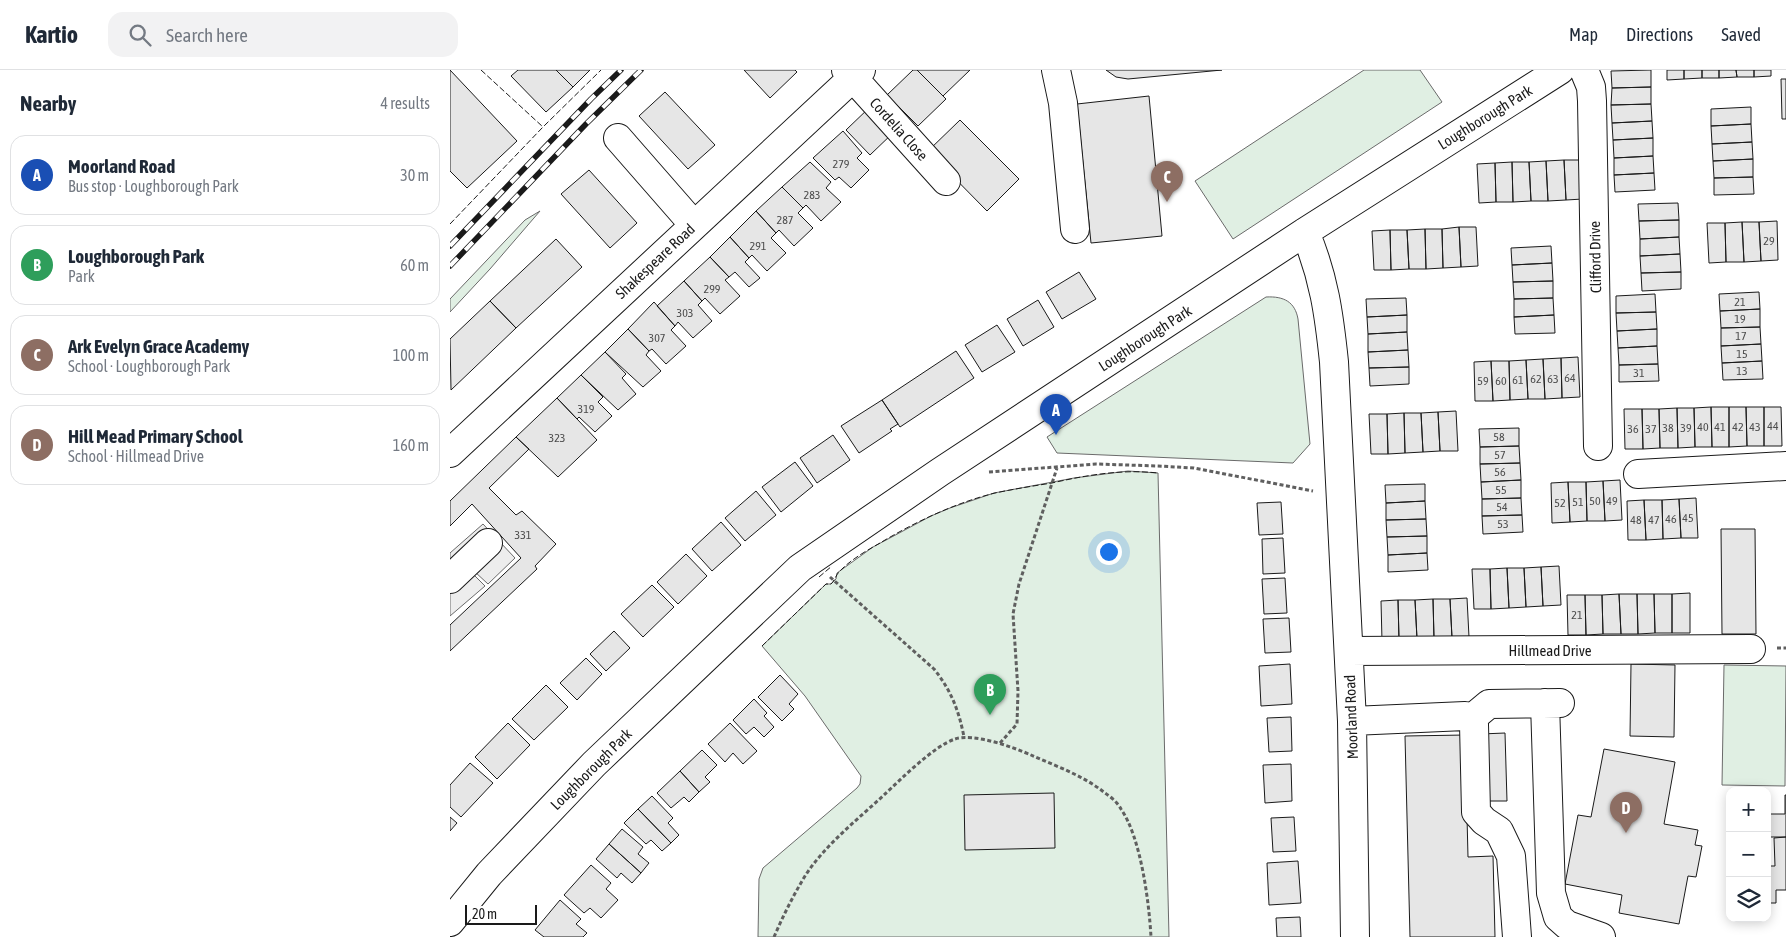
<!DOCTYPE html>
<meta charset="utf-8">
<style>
body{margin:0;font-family:"Asap Condensed",sans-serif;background:#f2f2f3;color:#1f2937}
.controls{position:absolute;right:15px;bottom:15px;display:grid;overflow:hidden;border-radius:10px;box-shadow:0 2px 12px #0003}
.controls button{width:45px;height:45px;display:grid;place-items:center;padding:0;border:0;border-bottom:1px solid #e0e1e3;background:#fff;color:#1f2937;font:25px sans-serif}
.scale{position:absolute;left:15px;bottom:12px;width:72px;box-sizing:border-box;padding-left:5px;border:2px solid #1a1a1a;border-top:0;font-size:14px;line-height:18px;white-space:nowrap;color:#1a1a1a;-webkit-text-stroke:4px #fff;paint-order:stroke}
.you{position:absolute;left:658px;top:481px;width:18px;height:18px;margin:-12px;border:4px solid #fff;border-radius:50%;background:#1a73e8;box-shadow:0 0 0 8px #1a73e833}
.badge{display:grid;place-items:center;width:32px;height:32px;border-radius:50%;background:#c62828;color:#fff;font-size:16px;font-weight:700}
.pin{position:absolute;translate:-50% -41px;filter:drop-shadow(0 1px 2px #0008)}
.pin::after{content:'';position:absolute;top:26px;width:18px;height:15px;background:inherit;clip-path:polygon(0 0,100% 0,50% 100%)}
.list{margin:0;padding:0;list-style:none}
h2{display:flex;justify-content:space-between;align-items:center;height:65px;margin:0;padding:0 20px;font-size:21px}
h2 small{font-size:16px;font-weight:400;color:#747a83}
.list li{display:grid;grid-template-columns:32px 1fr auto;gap:15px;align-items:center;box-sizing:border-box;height:80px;margin:0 10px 10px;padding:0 10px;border:1px solid #e0e1e3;border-radius:15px}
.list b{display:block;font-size:19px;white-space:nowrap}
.list p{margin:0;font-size:16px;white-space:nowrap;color:#747a83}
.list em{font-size:16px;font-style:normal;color:#747a83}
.icon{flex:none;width:28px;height:28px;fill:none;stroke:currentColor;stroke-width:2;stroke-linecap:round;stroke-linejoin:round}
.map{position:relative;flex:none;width:1336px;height:867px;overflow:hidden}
header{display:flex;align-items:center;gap:30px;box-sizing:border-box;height:70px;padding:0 25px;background:#fff;border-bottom:1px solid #e0e1e3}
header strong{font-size:24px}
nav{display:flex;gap:28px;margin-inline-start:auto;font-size:18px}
.search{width:350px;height:45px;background:#f2f2f3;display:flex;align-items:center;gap:12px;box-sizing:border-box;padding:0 18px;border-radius:15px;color:#747a83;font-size:19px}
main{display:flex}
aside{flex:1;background:#fff}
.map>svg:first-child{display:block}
.green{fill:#e0efe3;stroke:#6a6a6a}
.parking{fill:#ededed;stroke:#6a6a6a}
.building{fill:#e6e6e6;stroke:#1a1a1a}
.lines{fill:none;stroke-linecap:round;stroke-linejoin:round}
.minor-casing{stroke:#1a1a1a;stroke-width:30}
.path{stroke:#5f5f5f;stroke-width:3;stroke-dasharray:4 2.5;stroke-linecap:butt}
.minor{stroke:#fff;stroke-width:28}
.rail-casing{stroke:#1a1a1a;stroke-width:5.5}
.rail{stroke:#fff;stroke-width:4;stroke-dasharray:11;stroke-linecap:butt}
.fence{stroke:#1a1a1a;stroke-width:1;stroke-dasharray:6 2.5;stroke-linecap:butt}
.labels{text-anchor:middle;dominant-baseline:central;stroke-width:4;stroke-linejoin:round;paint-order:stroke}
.number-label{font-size:12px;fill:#4d4d4d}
.street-label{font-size:15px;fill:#1a1a1a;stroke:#fff}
</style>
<header>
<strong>Kartio</strong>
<div class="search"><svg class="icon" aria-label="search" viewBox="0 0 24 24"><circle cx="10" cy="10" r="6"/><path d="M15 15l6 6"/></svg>Search here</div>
<nav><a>Map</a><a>Directions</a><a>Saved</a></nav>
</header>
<main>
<aside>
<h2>Nearby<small>4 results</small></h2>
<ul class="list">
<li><span class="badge" style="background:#1a4fb4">A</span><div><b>Moorland Road</b><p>Bus stop · Loughborough Park</p></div><em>30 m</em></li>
<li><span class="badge" style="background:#2e9e5b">B</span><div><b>Loughborough Park</b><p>Park</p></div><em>60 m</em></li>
<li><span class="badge" style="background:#8d6e63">C</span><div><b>Ark Evelyn Grace Academy</b><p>School · Loughborough Park</p></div><em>100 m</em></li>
<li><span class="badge" style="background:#8d6e63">D</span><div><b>Hill Mead Primary School</b><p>School · Hillmead Drive</p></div><em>160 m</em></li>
</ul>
</aside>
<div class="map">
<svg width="1336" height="867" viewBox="0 0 1336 867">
<rect width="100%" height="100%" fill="#fff"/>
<path class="green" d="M914 0H970L992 32 783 169 745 111Z
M90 141 40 199 0 242V229L75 150Z
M816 227C834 226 845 232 848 249L860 374 843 393 607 383 597 367Z
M678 401 708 403 719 867H308L309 809 313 798 407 718 410 714 411 706 355 626 312 576 376 514H381L386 509 387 503 423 477 481 446 500 438 544 423 624 408Z
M1274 595 1336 596 1335 716 1272 715Z"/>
<path class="parking" d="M33 454 65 488 38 514 24 501 22 503 35 516 0 546V483Z"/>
<path class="building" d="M0 0 67 71 17 118 0 101Z
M68 0H106L123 17 96 42 61 6Z
M106 0H140L123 17Z
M294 0H345L347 2 320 28Z
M463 0H467L496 29 468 56 437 25Z
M467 0H520L493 26Z
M656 0H772L678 9 666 7Z
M1201 0V17L1162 18 1161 1Z
M1217 0H1234V9L1217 10Z
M1234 0H1252V8L1234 9Z
M1252 0H1269V8H1252Z
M1269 0H1286L1287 7 1269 8Z
M1286 0H1304V7H1287Z
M1304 0H1321V6L1304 7Z
M1331 9H1336V49H1332Z
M1201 17V34L1161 35 1162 18Z
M215 22 265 75 238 99 189 46Z
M699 26 712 166 641 173 627 34Z
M1201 34 1202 51 1162 53 1161 35Z
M421 36 445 61 420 85 396 60Z
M1301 37V54L1261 56V39Z
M510 50 569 109 537 141 478 81Z
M1202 51 1203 68 1163 70 1162 53Z
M1301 54 1302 72 1262 74 1261 56Z
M393 61 412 83 407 88 419 100 401 118 389 107 385 110 363 88Z
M1203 68V86L1164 88 1163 70Z
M1302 72 1303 89 1263 91 1262 74Z
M1203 86 1204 103 1164 105V88Z
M1303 89V107L1264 108 1263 91Z
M1114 90H1131L1133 129 1116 130Z
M1114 90 1116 130 1098 131 1096 91Z
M1096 91 1098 131H1081L1079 92Z
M360 92 381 112 376 118 391 132 371 151 356 135 353 138 332 117Z
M1062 92H1079L1081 131 1063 132Z
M1062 92 1063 132H1046L1045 93Z
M1045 93 1046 132 1029 133 1027 94Z
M139 100 187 153 160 178 111 124Z
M1204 103 1205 120 1165 122 1164 105Z
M1303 107 1304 124 1264 125V108Z
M332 117 353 138 348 143 363 158 344 176 329 160 326 163 306 141Z
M1228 133 1229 150 1189 151 1188 134Z
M306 141 326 163 321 168 336 183 317 201 302 185 299 188 280 167Z
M1229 150V167L1190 169 1189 151Z
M1327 151 1328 190 1311 191 1309 152Z
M1292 152 1294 192H1276L1275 153Z
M1292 152H1309L1311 191 1294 192Z
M1257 153H1275L1276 192 1259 193Z
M1009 157H1026L1028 196 1011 197Z
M1009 157 1011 197 993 198 992 159Z
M975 159H992L993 198 976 199Z
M975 159 976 199H959L957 160Z
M940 160H957L959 199 941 200Z
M940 160 941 200H924L922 161Z
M280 167 299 188 295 192 310 208 299 217 285 202 279 207 260 187Z
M1229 167 1230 184 1190 186V169Z
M106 169 132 197 66 258 40 231Z
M1101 176 1102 193 1062 195 1061 178Z
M1230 184 1231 202 1191 203 1190 186Z
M260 187 279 207 275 210 290 226 270 244 255 228 252 231 234 211Z
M1102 193 1103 211 1063 212 1062 195Z
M629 202 646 229 612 249 596 222Z
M1231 202V219L1192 221 1191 203Z
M234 211 252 231 248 235 262 251 243 268 228 252 225 256 207 236Z
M1103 211V228L1064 229 1063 212Z
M1309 222 1310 239 1270 241 1269 224Z
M1205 224 1206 242 1166 243V226Z
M956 228 957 245 917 247 916 229Z
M1103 228 1104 245 1064 247V229Z
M588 230 604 257 573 276 557 249Z
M40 231 66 258 1 320 0 269Z
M204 232 225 256 221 260 236 276 216 294 202 279 199 281 178 259Z
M1310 239V257L1271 258 1270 241Z
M1206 242 1207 259 1167 261 1166 243Z
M957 245V262L918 264 917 247Z
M1104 245 1105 263 1065 264 1064 247Z
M547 255 565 282 532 302 515 275Z
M1310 257 1311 274 1271 276V258Z
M178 259 199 281 196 285 211 301 193 317 155 282Z
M1207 259V276L1168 278 1167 261Z
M957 262 958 280 918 282V264Z
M1311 274 1312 291 1272 293 1271 276Z
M1207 276 1208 294 1169 295 1168 278Z
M958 280 959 297 919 298 918 282Z
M506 281 524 308 450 357 432 330Z
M155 282 176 304 172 308 186 324 168 340 131 305Z
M1128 287 1130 327 1112 328 1111 288Z
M1111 288 1112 328 1095 329 1093 289Z
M1093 289 1095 329H1078L1076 290Z
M1076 290 1078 329 1060 330 1059 291Z
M1041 291H1059L1060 330 1043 331Z
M1041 291 1043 331H1025L1024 292Z
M1312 291 1313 309 1273 310 1272 293Z
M1208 294 1209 311 1169 312V295Z
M959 297V314L920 316 919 298Z
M131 305 153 327 148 332 162 346 145 362 129 347 127 349 107 328Z
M107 328 147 370 108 407 66 367Z
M432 330 448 354 440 359 442 361 409 383 391 356Z
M1261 337H1279V377H1262Z
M1261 337 1262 377H1245L1244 338Z
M1279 337H1296L1297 376 1279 377Z
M1296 337H1314V376H1297Z
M1314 337H1331L1332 376H1314Z
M1227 338H1244L1245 377 1228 378Z
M1227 338 1228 378H1210L1209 339Z
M1174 339H1192L1193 379H1175Z
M1192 339H1209L1210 378 1193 379Z
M1006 341 1008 381H990L988 342Z
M988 342 990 381 973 382 971 343Z
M954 343H971L973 382 955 383Z
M954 343 955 383 938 384 937 344Z
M919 344H937L938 384H921Z
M1069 358V376L1030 377 1029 359Z
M383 365 400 390 367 413 350 388Z
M66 367 79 379 39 418 66 445 72 441 106 474 85 496 87 499 0 581V555L71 488 22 434 0 456V431Z
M1069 376 1070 393 1030 394V377Z
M345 392 363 416 331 442 312 417Z
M1070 393 1071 410 1031 412 1030 394Z
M1071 410V428L1032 429 1031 412Z
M1170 410 1172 450 1155 451 1153 411Z
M1153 411 1155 451H1137L1136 412Z
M1118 412H1136L1137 451 1120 452Z
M1118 412 1120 452 1102 453 1101 413Z
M975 414V431L936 433 935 415Z
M306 421 326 445 295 471 275 448Z
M1071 428 1072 445 1032 446V429Z
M1246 428 1248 468H1231L1229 429Z
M1229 429 1231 468 1213 469 1212 430Z
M1194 430H1212L1213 469 1196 470Z
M1194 430 1196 470H1178L1177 431Z
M975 431 976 449 936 450V433Z
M831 432 833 464 809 465 807 433Z
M1072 445 1073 462 1033 464 1032 446Z
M976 449 977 466 937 467 936 450Z
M271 452 291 475 262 501 242 479Z
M1271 459H1305L1306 564H1272Z
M977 466V483L938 485 937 467Z
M833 468 835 503 813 504 812 469Z
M977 483 978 500 938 502V485Z
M236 484 257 506 228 534 207 512Z
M1109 496 1111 535 1093 536 1091 497Z
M1091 497 1093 536 1076 537 1074 498Z
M1057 498H1074L1076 537 1059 538Z
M1057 498 1059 538 1041 539 1040 499Z
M1022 499H1040L1041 539H1024Z
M835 508 837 543 814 544 812 509Z
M202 515 224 537 193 567 171 544Z
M1240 523V563H1222V524Z
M1169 524 1171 564H1153L1152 525Z
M1169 524H1187L1188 564H1171Z
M1187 524H1204L1205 563 1188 564Z
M1204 524H1222V563H1205Z
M1117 525H1135L1136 565H1118Z
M1135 525H1152L1153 564 1136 565Z
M1017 528 1019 567 1002 568 1000 529Z
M983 529H1000L1002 568 984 569Z
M983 529 984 569H967L965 530Z
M948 530H965L967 569 949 570Z
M948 530 949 570 932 571 931 531Z
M839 548 841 582 815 583 813 549Z
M164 561 180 578 156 601 140 584Z
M136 588 152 604 127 630 110 613Z
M840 594 842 634 811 636 809 596Z
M1181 594 1225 595 1224 667 1180 666Z
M330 605 348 624 339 634 344 639 332 651 308 627Z
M96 615 118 637 84 670 62 649Z
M304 629 317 643 314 646 324 657 314 667 304 657 296 664 283 650Z
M841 647 842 681 819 682 817 648Z
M58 653 80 675 47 709 25 687Z
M280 653 307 681 293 694 283 683 275 692 258 674Z
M1055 663 1057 731H1033L1031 664Z
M1015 665 1018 787 1043 786 1045 867H960L955 666Z
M1154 679 1225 692 1214 754 1248 760 1245 775 1252 776 1246 807 1238 806 1229 854 1169 843 1172 825 1115 814 1128 745 1141 747Z
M252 680 267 695 255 707 260 712 249 722 230 701Z
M20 693 43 713 11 747 0 737V715Z
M841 694 842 731 815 733 813 695Z
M230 701 249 722 239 732 234 727 221 738 207 723Z
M604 723 605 778 515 780 514 725Z
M1335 725H1336V767H1317V744H1335Z
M202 726 223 748 218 753 229 765 221 773 188 739Z
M188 739 221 773 212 781 201 770 196 774 174 753Z
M0 747 7 753 0 761Z
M844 747 846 781 823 782 821 748Z
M172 759 193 777 188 784 199 793 191 803 159 774Z
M1336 767V820H1326V833H1317V796H1325L1324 768Z
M159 774 191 803 182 813 171 803 167 808 146 789Z
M848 791 851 833 819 835 817 793Z
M141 795 161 813 156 819 168 830 151 848 140 838 134 843 114 825Z
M110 830 131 849 126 854 137 863 133 867H94L85 860Z
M850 847 851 867H827L826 848Z"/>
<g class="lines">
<defs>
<path id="minor" d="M396 0 496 111
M606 0 613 33 625 159
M1134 0 1141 17 1142 31 1148 376
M168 68 244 155
M855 162C874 207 879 244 884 292L902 651 905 867
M0 383 411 0
M1188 404 1336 396
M0 509 38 473
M899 581 1301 579
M1095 633 1101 823 1108 847 1117 855 1151 867
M1021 649 1039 634 1110 633
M902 651 1015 646 1021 649 1024 654 1026 742 1034 751 1049 761 1061 786 1067 867
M0 852 39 804 144 694 350 498 490 402 855 162 1110 0"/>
</defs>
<use href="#minor" class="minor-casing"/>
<path class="path" d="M539 402 646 394 708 396 744 398 863 421
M380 507 484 599C501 620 509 641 514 667
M1327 578H1336
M550 673 567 654 568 621 563 544 569 514 607 398
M324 867C333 846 343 826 355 806 375 775 407 750 434 725 451 709 484 676 505 669 524 663 563 677 581 685 606 696 634 706 655 723 661 727 668 733 671 739 691 768 699 832 701 867"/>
<use href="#minor" class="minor"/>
<defs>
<path id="rail" d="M0 176 141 29 171 0
M0 196 136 54 191 0"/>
</defs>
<use href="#rail" class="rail-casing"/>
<use href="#rail" class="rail"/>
<path class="fence" d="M31 0 93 57
M0 154 93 57 151 0
M369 507 382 496
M312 576 376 514H381C385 510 386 505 389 502 400 490 416 481 430 473 465 452 505 433 545 423 564 419 583 416 602 413 637 405 672 399 708 403"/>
</g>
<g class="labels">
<g class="number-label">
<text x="391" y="94">279</text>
<text x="362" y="125">283</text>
<text x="335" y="150">287</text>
<text x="1319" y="171">29</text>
<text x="308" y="176">291</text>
<text x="262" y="219">299</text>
<text x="1290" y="232">21</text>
<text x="235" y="243">303</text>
<text x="1290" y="249">19</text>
<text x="1291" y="266">17</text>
<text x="207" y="268">307</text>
<text x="1292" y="284">15</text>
<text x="1292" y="301">13</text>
<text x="1189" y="303">31</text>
<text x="1120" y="308">64</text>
<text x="1086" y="309">62</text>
<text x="1103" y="309">63</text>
<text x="1068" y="310">61</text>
<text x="1033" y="311">59</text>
<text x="1051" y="311">60</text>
<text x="136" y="339">319</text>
<text x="1323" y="356">44</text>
<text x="1253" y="357">40</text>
<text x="1270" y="357">41</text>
<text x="1288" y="357">42</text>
<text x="1305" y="357">43</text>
<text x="1218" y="358">38</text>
<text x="1236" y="358">39</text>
<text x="1183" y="359">36</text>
<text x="1201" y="359">37</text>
<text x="1049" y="367">58</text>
<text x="107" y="368">323</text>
<text x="1050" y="385">57</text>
<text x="1050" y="402">56</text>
<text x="1051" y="420">55</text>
<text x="1145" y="431">50</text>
<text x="1162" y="431">49</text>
<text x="1128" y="432">51</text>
<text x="1110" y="433">52</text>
<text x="1052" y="437">54</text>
<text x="1238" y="448">45</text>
<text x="1221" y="449">46</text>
<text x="1186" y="450">48</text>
<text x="1204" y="450">47</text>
<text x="1053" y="454">53</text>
<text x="73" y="465">331</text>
<text x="1127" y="545">21</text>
</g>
<g class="street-label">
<text transform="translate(1035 47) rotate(-32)">Loughborough Park</text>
<text transform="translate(449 59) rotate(48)">Cordelia Close</text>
<text transform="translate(1145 187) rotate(-91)">Clifford Drive</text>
<text transform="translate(205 191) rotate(-43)">Shakespeare Road</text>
<text transform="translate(695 268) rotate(-33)">Loughborough Park</text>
<text x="1100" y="580">Hillmead Drive</text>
<text transform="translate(901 647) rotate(-92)">Moorland Road</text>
<text transform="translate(141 699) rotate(-45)">Loughborough Park</text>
</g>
</g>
</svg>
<div class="controls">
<button>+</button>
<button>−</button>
<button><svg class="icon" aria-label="layers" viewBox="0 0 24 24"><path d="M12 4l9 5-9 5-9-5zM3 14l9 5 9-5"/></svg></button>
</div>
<div class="scale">20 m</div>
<div class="you"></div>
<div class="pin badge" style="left:606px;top:365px;background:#1a4fb4">A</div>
<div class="pin badge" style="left:540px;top:645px;background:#2e9e5b">B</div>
<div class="pin badge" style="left:717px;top:132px;background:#8d6e63">C</div>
<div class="pin badge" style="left:1176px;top:763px;background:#8d6e63">D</div>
</div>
</main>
